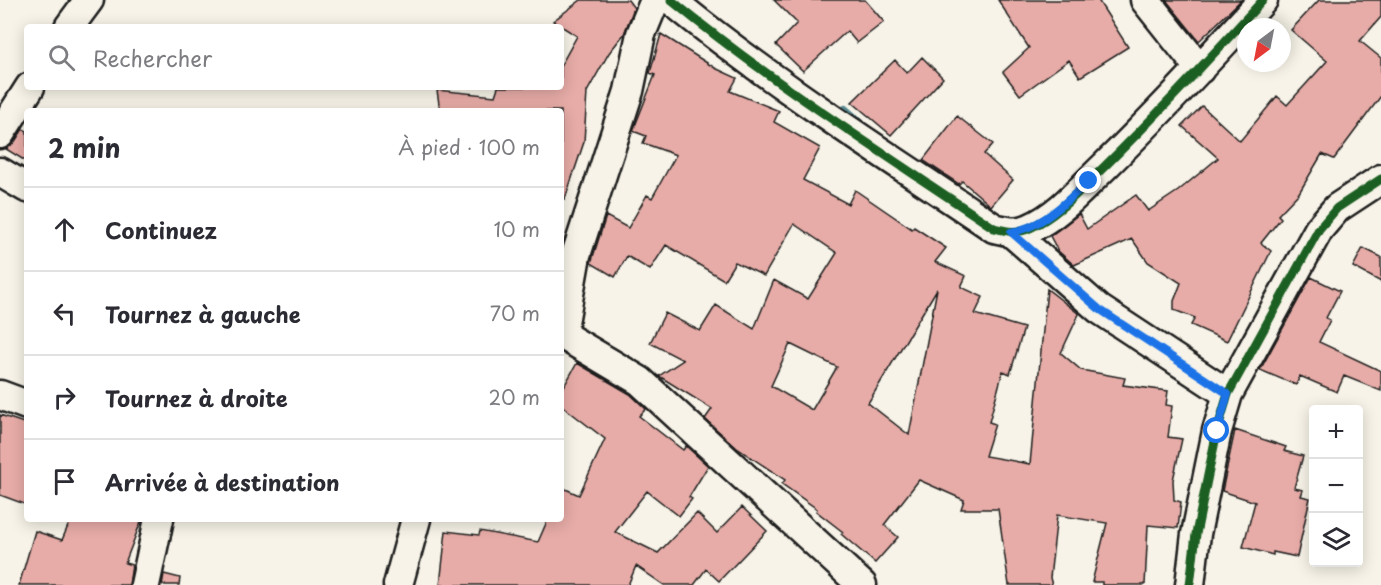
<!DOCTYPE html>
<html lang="fr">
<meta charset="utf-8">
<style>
body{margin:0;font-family:"Playpen Sans",sans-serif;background:#f7f7f7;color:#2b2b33}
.controls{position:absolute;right:18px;bottom:18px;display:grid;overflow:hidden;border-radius:6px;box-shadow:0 3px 15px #0003}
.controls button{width:54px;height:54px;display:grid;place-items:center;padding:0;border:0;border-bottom:2px solid #e1e1e2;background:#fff;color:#2b2b33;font:30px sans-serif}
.compass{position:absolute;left:1237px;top:18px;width:54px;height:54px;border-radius:50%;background:#fff;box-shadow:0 3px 15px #0003;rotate:212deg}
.stop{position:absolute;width:18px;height:18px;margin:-14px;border:4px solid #1a73e8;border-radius:50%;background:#fff}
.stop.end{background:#1a73e8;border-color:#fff;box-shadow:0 2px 6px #0008}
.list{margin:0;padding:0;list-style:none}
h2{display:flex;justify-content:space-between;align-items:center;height:78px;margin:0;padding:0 24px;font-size:26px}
h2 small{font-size:20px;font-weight:400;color:#7c7c81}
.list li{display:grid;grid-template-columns:39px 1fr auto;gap:18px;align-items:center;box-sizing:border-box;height:84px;padding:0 24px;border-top:2px solid #e1e1e2}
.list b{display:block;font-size:22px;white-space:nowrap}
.list em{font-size:20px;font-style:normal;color:#7c7c81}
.icon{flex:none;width:33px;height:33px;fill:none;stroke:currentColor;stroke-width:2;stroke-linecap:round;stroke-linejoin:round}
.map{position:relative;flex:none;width:1381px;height:585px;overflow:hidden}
.search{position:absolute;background:#fff;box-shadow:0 3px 15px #0003;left:24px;top:24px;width:540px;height:66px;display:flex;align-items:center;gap:15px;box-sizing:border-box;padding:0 21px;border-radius:6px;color:#7c7c81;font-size:22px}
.panel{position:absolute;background:#fff;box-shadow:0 3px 15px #0003;left:24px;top:108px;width:540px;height:414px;border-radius:6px}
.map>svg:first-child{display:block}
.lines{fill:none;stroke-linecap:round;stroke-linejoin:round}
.stream{stroke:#598991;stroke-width:8}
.building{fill:#e7aca7;stroke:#1c1c1c;stroke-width:1.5;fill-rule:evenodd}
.street-casing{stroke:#1c1c1c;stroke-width:33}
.street{stroke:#f7f3e8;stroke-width:28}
.cycleway-casing{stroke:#f7f3e8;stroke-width:13}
.cycleway{stroke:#1b5e20;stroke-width:9}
.route{stroke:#1a73e8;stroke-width:8}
</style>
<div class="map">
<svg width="1381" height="585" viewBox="0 0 1381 585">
<rect width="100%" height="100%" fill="#f7f3e8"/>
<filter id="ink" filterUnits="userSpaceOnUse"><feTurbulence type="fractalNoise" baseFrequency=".0167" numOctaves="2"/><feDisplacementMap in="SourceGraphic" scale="12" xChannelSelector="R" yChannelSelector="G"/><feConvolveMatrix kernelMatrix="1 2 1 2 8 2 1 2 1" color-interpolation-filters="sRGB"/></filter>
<g filter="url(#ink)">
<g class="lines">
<path class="stream" d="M845 109 861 123"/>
</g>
<path class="building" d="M581 0H628L634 8 624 34 609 53 587 92 584 142 565 199H561V111H440L437 90 495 96 498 87H561V65L577 36 553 21Z
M774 0H865L884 22 857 43 847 31 803 71 776 45 797 23Z
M998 0H1098L1128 47 1080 77 1069 60 1020 95 1003 72 1029 48Z
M1166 0H1241L1199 41Z
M1319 0H1381V17L1360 41 1381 58V96L1334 159 1322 154 1299 193 1278 215 1281 218 1261 243 1271 251 1227 341 1191 325 1195 318 1174 310V301L1181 283 1148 262 1132 239 1074 265 1058 251 1050 236 1079 214 1087 229 1136 195 1148 211 1178 191 1218 158 1182 126 1202 106 1240 141 1277 96 1287 105 1327 61 1291 30Z
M661 34 715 68 737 78 730 91 779 111 774 122 820 148 803 180 848 204 855 190 912 229 914 227 946 248 935 262 966 276 961 287 983 297 975 314 1024 328 1010 374 1003 371 989 422 995 424 985 456 1030 464 1047 289 1079 314 1061 353 1081 370 1125 378 1123 385 1168 391 1166 405 1172 406 1168 437 1182 439 1173 480 1174 500 1181 502 1178 528 1148 525 1145 585H1102V582H1092L1107 523 1057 515 1050 578 1052 585H1009L998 509H961L964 500 919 480 884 525 898 537 875 563 841 534 843 532 816 511 817 509 782 484 785 480 737 448 705 419 712 409 659 376 683 360 650 343 665 313 700 331 716 305 754 329 774 280 808 299 837 253 794 224 764 276 735 262 724 280 666 245 650 270 627 256 615 277 591 263 606 216 628 228 647 195 652 198 676 155 643 143 646 136 633 131 655 75 650 73ZM937 289 909 435 868 403ZM790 344 837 367 812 410 771 386Z
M922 57 943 78 891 135 852 102 895 60 907 73Z
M957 116 993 144 984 154 1013 180 991 206 962 181 959 184 923 160Z
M23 129 27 131V162L6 149 14 143Z
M1363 248 1381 257V282L1353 267Z
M1311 277 1340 291 1326 318 1330 320 1319 342 1381 371V391L1344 376 1337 392 1300 376 1296 385 1260 370Z
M577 363 630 394 646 409 639 416 683 450 686 446 708 466 689 497 692 499 679 516 647 491 615 532 658 553 697 513 717 533 742 507 767 531 719 581 706 569 694 585H664L636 566 628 585H440L446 531 479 535 480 531 538 542 548 519H561V487L579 495 605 439 561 405V392Z
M0 415 27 424V505L0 495Z
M1235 430 1286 447 1284 451 1303 456 1294 488 1303 490 1301 496 1310 498 1297 557 1273 552V555L1243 547 1255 502 1222 491Z
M71 519H142L125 563 132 565 129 585H19L35 531 62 540Z
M164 574 180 578 179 585H162Z"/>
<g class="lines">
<defs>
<path id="street" d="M671 0C773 84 885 154 994 228 1006 231 1018 234 1030 228 1058 216 1082 188 1104 167 1159 113 1211 57 1263 0
M1145 0 1200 69
M69 27 89 0
M0 134 30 87
M0 172 27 188
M1011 232 1099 309 1228 394
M561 334 640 381 862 585
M562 334 576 255 629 91 641 34 655 0
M0 395 27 405
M145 585 159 519
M398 585 416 519
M1190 585 1196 534 1217 431 1228 394 1319 229 1337 208 1381 179"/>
</defs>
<use href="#street" class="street-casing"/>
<use href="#street" class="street"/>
<defs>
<path id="cycleway" d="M671 0C773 84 885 154 994 228 1006 231 1018 234 1030 228 1058 216 1082 188 1104 167 1159 113 1211 57 1263 0
M1190 585 1196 534 1217 431 1228 394 1319 229 1337 208 1381 179"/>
</defs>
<use href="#cycleway" class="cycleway-casing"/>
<use href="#cycleway" class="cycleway"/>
</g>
</g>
<g class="lines" filter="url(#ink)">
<path class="route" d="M1089 181C1065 202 1044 227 1011 232L1099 309 1228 394 1217 431"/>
</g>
</svg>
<div class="controls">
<button>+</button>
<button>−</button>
<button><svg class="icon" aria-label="layers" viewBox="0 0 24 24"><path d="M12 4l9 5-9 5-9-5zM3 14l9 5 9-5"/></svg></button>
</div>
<svg class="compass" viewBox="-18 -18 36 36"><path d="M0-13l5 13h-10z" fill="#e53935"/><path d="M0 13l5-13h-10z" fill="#7c7c81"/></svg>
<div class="stop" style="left:1217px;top:431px"></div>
<div class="stop end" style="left:1089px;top:181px"></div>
<div class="search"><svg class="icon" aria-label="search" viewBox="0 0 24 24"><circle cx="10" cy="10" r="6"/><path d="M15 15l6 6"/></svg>Rechercher</div>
<section class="panel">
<h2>2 min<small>À pied · 100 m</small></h2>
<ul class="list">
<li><svg class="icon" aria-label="ahead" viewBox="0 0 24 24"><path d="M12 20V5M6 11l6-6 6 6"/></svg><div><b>Continuez</b></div><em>10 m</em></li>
<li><svg class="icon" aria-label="left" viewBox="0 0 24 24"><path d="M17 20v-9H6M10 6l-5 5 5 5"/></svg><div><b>Tournez à gauche</b></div><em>70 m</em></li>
<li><svg class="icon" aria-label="right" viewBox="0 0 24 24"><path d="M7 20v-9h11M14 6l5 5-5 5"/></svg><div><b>Tournez à droite</b></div><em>20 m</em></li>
<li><svg class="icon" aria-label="arrive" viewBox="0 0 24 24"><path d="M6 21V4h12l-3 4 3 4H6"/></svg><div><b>Arrivée à destination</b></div></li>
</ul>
</section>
</div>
